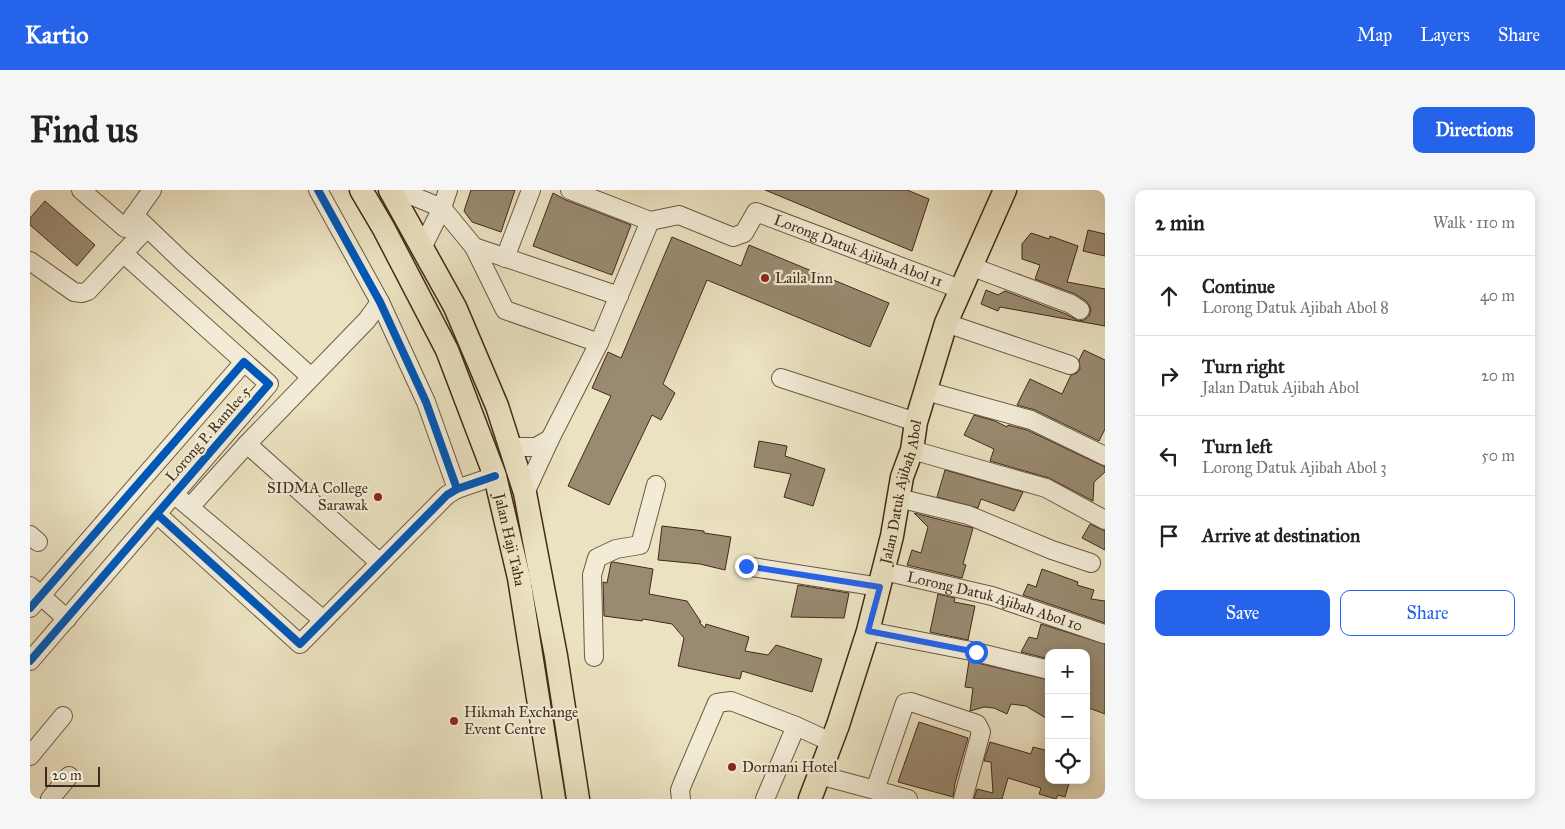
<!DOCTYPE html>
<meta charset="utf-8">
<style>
body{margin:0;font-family:"IM FELL Great Primer",serif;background:#f6f6f6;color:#222}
.controls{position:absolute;right:15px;bottom:15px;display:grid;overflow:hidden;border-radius:10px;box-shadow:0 2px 12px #0003}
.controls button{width:45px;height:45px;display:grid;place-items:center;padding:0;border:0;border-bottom:1px solid #e0e0e0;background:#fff;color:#222;font:25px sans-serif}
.scale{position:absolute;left:15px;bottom:12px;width:55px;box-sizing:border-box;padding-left:5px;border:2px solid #412a1a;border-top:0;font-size:14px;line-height:18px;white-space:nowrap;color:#412a1a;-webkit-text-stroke:4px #f2ecd7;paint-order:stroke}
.stop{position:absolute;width:15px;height:15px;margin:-11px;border:4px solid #2563eb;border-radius:50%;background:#fff}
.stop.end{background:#2563eb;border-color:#fff;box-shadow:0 1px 5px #0008}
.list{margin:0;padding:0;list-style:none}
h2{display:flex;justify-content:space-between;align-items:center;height:65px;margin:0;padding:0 20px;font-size:21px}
h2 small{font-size:16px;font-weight:400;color:#767676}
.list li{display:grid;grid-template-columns:32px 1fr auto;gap:15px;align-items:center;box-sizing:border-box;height:80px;padding:0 20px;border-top:1px solid #e0e0e0}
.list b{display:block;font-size:19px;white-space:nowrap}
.list p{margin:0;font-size:16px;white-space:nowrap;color:#767676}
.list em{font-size:16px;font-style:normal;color:#767676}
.actions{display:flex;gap:10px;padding:15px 20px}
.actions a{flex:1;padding:11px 0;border:1px solid #2563eb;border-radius:10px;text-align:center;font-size:18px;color:#2563eb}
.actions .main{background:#2563eb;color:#fff}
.icon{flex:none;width:28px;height:28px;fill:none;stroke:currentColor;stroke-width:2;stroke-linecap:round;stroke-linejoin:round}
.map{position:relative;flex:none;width:1075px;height:609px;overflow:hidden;border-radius:10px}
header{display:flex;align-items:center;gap:30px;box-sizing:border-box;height:70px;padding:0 25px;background:#2563eb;color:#fff}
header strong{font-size:24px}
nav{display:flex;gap:28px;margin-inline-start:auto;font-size:18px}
.intro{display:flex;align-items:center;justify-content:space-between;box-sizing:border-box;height:120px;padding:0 30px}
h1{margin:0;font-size:35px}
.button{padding:12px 22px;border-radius:10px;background:#2563eb;color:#fff;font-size:18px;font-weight:700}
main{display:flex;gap:30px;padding:0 30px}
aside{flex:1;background:#fff;border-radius:10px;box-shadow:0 2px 12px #0003}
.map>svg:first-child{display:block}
.building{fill:#998a71;stroke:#412a1a}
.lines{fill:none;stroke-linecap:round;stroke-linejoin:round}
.minor-casing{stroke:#6c5844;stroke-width:20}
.major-casing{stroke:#412a1a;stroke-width:25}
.minor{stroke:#f2ecd7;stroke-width:18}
.major{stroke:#ebe2c1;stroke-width:22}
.cycleway-casing{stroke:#f2ecd7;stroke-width:11}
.cycleway{stroke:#0057b8;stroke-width:8}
.route{stroke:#2563eb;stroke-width:6}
.poi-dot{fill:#8f2418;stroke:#f2ecd7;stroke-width:2}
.labels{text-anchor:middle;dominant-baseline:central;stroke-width:4.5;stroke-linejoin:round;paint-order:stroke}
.street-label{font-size:15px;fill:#412a1a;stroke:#f2ecd7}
.poi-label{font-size:15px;fill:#412a1a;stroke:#f2ecd7;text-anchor:start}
</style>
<header>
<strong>Kartio</strong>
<nav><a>Map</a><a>Layers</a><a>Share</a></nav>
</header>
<div class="intro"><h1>Find us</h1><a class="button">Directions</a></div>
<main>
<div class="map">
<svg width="1075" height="609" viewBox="0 0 1075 609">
<rect width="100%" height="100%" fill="#ebe2c1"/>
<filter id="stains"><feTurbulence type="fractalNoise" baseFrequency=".004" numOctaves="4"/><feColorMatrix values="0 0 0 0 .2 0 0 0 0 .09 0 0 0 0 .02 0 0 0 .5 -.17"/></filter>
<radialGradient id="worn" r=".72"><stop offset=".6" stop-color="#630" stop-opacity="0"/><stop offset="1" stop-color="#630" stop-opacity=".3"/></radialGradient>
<path class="building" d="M441 0H485L471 42 442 32 434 21Z
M735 0H877L899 9 882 61Z
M523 3 536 10 601 35 582 85 503 56Z
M15 11 65 55 47 76 0 35V28Z
M1058 40 1075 44V66L1053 61Z
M1001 43 1019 49 1020 46 1048 56 1037 92 1075 99V136L970 117 968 121 951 114 956 100 968 105 975 101 1036 124 1049 131 1054 130 1059 126 1061 120 1059 115 1056 111 1045 104 1005 89 1010 75 992 69V54Z
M642 47 711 76 719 55 859 113 840 157 677 90 633 194 645 203 631 230 622 225 579 315 538 296 581 206 562 198 578 162 591 168Z
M1054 160 1075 170V239L1069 251 1005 220 987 215 1000 189 1032 204 1041 185 1047 183 1050 179 1049 170Z
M944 225 965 231 977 237 978 235 997 240 1075 277V282L1064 292 1063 311 1019 288 960 271 964 259 934 245Z
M729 251 757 256 755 266 795 279 783 316 754 307 761 284 724 277Z
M915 280 993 302 984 321 951 309 948 318 907 307Z
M884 323 943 338 933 374 936 375 932 388 877 375 882 360 891 363 898 337Z
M1060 334 1075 341V360L1052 348Z
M632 336 674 341V343L701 347 695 380 670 374 628 370Z
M583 372 623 379 619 404 657 411 671 432H669L675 438 676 434 719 447 715 461 738 465 746 455 792 469 782 502 712 481 710 489 648 476 654 448 642 434 613 429 612 431 574 426 573 392 577 393 581 373Z
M1012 379 1048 392 1047 395 1064 400 1061 409 1075 411V433L993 405 998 394 1006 397Z
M768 395 819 403 814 428 761 427Z
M908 404 925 408 924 412 945 416 938 450 900 442Z
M1011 434 1075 454V524L1056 517V463H1019V469L991 462 999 447 1007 449Z
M939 471 1019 490V530L996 516 981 514 977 524 964 518 954 517 940 521 943 498 935 497Z
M889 532 938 548 925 593 923 607 868 592Z
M960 552 1001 564 1003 557 1019 561V590H1040L1035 607 1028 605 1026 609 1009 604 1011 598 978 588 972 609H944L947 599 963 603 961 572 954 571Z"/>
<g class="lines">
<defs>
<g id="minor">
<path d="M51 0 95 38 122 0"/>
<path d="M288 0 350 112 396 212 427 299"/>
<path d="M368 0 412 18 444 57 475 120 569 153"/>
<path id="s1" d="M540 0 620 31 649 25 703 47 714 43 726 22 930 99"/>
<path d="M104 25 151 70 281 187"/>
<path d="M444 57 589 106"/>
<path d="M392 58 412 18 418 0"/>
<path d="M475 68 501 0"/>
<path d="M0 71 44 102 52 103 58 101 117 38"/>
<path d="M940 76 1041 114 1050 120"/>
<path d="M916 133 1040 175"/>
<path d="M751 188 886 232"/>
<path d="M896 201 1001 230 1075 266"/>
<path d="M217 254 349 372"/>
<path d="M479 257H506L520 249"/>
<path d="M882 260 1016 298 1075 330"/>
<path d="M495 303 520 249 569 153 620 31"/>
<path d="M868 308 938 325 1022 360 1061 373"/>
<path d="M151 310 292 429"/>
<path d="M160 317 217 254 337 130 350 112"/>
<path d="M127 324 270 454 417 305 427 299 465 286"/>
<path d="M0 345 8 352"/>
<path d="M716 376 850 397"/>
<path id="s2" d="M854 381 962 406 1074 444"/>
<path d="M0 396 37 429"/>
<path d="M0 418 214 172"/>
<path d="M838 441 946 462 1019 480"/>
<path d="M564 467 562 385 567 368 586 359 610 355 626 295"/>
<path d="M0 471 239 194 93 63"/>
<path d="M0 566 33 526"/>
<path d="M789 585 845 600"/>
<path d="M20 609 39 586"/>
<path d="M651 609 650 600 654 590 687 513 701 511 766 536 801 552"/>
<path d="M735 609 766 536"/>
<path d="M878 609 845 600 875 513 881 512 947 534 951 542 933 609"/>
</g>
<g id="major">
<path id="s3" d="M331 0 354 39 417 160 465 286 489 388 524 609"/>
<path d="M360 0 425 117 467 216 495 303 526 466 548 609"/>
<path id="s4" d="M780 609 808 535 838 441 862 346 872 287 882 260 886 232 916 133 975 0"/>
</g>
</defs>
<use href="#minor" class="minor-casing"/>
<use href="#major" class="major-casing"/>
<use href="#minor" class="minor"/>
<use href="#major" class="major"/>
<defs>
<path id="cycleway" d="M288 0 350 112 396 212 427 299
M127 324 270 454 417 305 427 299 465 286
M0 418 214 172 239 194 0 471"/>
</defs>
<use href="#cycleway" class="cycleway-casing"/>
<use href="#cycleway" class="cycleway"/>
</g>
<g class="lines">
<path class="route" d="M716 376 850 397 838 441 946 462"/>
</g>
<g class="poi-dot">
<circle cx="735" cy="88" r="5"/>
<circle cx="348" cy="307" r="5"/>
<circle cx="424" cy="531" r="5"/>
<circle cx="702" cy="577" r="5"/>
</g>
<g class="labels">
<g class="street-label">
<text stroke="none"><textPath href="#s1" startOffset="319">Lorong Datuk Ajibah Abol 11</textPath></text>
<text transform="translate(178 244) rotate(-49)">Lorong P. Ramlee 5</text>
<text stroke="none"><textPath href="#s4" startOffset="321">Jalan Datuk Ajibah Abol</textPath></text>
<text stroke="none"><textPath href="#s3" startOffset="382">Jalan Haji Taha</textPath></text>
<text stroke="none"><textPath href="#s2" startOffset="115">Lorong Datuk Ajibah Abol 10</textPath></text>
</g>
<g class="poi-label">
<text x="745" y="88">Laila Inn</text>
<text x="338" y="298" text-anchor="end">SIDMA College<tspan x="338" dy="17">Sarawak</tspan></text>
<text x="434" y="522">Hikmah Exchange<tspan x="434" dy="17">Event Centre</tspan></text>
<text x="712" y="577">Dormani Hotel</text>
</g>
</g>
<rect width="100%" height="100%" filter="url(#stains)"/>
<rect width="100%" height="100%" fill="url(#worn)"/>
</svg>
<div class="controls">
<button>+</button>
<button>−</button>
<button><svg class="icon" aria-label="locate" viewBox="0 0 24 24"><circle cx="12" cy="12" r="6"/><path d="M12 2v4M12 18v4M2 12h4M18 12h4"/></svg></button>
</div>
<div class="scale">20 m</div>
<div class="stop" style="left:946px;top:462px"></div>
<div class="stop end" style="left:716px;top:376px"></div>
</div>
<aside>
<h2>2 min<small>Walk · 110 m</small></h2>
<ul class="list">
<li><svg class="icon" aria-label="ahead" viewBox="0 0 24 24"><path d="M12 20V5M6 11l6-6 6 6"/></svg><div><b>Continue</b><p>Lorong Datuk Ajibah Abol 8</p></div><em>40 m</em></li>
<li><svg class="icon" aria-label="right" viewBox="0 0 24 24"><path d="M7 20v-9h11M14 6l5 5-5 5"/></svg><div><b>Turn right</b><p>Jalan Datuk Ajibah Abol</p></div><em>20 m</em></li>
<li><svg class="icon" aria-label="left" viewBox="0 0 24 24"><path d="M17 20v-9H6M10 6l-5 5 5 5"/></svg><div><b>Turn left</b><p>Lorong Datuk Ajibah Abol 3</p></div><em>50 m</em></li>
<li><svg class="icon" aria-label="arrive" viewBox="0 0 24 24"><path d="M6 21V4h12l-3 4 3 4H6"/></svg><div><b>Arrive at destination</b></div></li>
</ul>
<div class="actions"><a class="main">Save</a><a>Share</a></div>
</aside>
</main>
